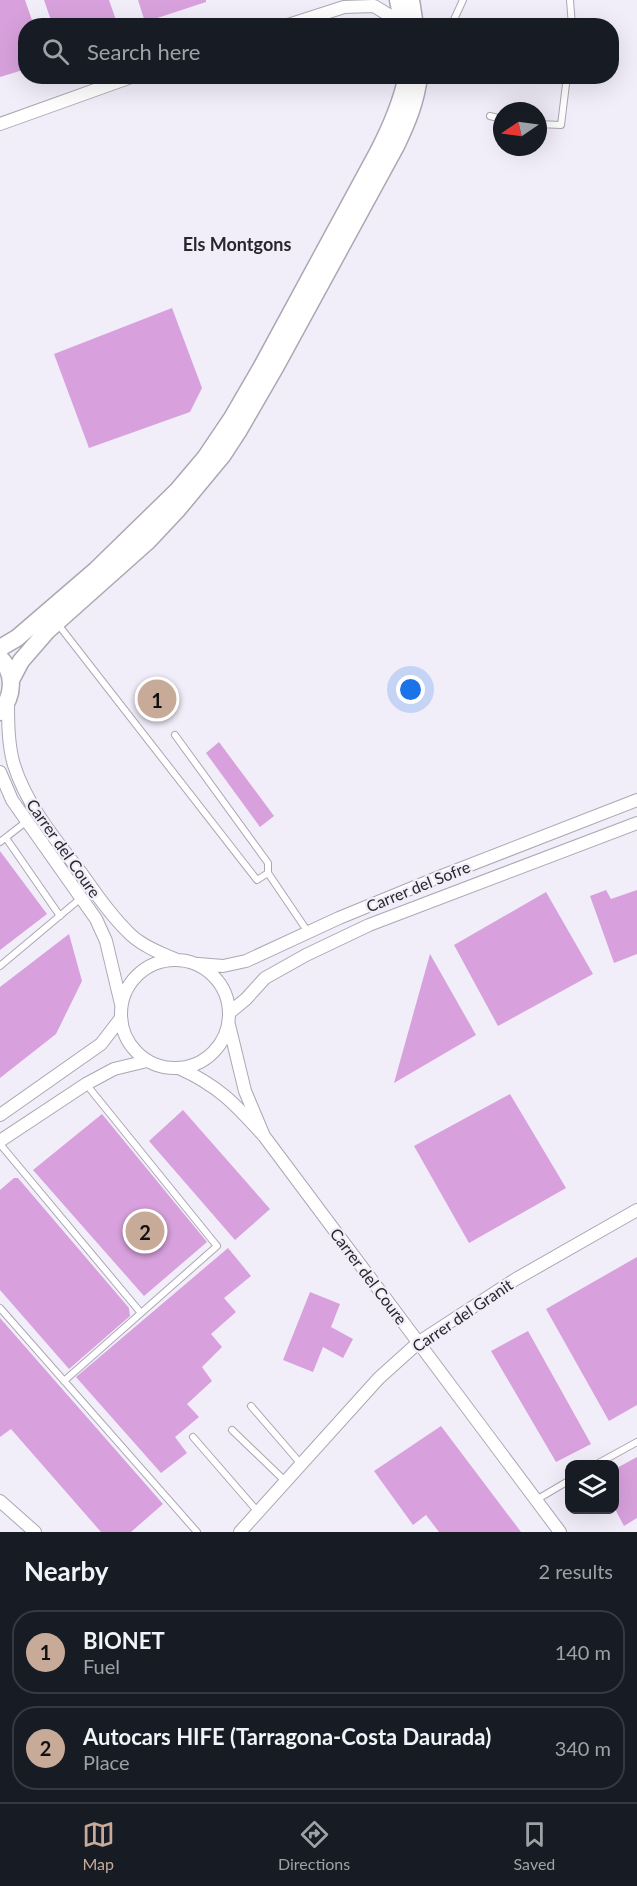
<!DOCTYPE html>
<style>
body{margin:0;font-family:Lato,sans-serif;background:#20242c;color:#f1f3f6}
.controls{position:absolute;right:18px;bottom:18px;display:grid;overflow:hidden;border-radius:12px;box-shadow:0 6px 24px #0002}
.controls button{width:54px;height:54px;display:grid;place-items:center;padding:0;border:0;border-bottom:2px solid #363941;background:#171b24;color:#f1f3f6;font:30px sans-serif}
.compass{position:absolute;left:493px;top:102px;width:54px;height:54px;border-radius:50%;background:#171b24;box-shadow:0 6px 24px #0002;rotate:257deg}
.you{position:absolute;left:411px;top:690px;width:21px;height:21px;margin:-15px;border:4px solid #fff;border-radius:50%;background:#1a73e8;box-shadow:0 0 0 9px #1a73e833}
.badge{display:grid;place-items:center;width:39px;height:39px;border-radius:50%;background:#c8aa98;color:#111;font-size:20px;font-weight:700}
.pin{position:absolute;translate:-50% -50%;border:3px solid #fff;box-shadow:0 2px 6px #0006}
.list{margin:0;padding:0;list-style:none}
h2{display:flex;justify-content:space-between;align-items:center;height:78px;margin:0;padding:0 24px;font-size:26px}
h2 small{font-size:20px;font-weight:400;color:#9ea1a6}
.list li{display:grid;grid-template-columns:39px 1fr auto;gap:18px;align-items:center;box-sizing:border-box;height:84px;margin:0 12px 12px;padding:0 12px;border:2px solid #363941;border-radius:24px}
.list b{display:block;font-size:22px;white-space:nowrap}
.list p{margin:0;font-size:20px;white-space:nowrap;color:#9ea1a6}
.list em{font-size:20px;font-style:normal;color:#9ea1a6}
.icon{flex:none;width:33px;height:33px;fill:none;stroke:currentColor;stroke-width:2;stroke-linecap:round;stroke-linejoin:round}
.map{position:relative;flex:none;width:637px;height:1532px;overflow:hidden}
.search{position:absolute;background:#171b24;box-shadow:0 6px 24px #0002;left:18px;right:18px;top:18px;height:66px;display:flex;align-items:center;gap:15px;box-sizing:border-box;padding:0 21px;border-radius:24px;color:#9ea1a6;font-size:22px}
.sheet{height:270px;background:#171b24}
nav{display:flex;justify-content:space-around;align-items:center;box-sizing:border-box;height:84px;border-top:2px solid #363941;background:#171b24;font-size:16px;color:#9ea1a6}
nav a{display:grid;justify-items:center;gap:3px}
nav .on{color:#c8aa98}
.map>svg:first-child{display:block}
.building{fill:#d8a1dd}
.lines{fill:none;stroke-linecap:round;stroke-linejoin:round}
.service-casing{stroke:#aca7b3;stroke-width:8}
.minor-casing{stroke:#aca7b3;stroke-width:14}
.secondary-casing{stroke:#aca7b3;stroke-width:19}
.service{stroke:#fff;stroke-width:6}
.minor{stroke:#fff;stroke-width:12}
.secondary{stroke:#fff;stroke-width:16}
.labels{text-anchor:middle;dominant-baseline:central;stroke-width:4.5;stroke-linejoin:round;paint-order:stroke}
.street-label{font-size:16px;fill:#28272b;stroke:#f1edf9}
.neighbourhood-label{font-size:18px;font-weight:bold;fill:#28272b;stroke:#f1edf9}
</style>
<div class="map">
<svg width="637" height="1532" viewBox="0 0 637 1532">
<rect width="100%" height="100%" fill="#f1edf9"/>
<path class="building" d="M0 0H25L34 26H26V69L0 77Z
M44 0H109L118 26H53Z
M138 0H206V2L145 22Z
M172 308 202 388 190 412 89 448 54 354Z
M163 681 176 697 150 717 138 702Z
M219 742 274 816 260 827 206 753Z
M0 851 47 914 0 950Z
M606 890 611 899 637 890V954L614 963 590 896Z
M546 892 593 974 498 1026 454 945Z
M69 934 82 981 56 1034 0 1078V987Z
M430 954 476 1035 394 1083Z
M510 1094 566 1188 469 1243 414 1146Z
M183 1110 270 1209 235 1240 149 1141Z
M102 1114 207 1242 144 1296 33 1170Z
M14 1178H18L129 1308 130 1316 69 1369 0 1290V1190Z
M228 1248 251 1276 224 1298 236 1312 211 1334 222 1347 202 1367 212 1381 187 1404 199 1417 175 1437 187 1453 161 1473 76 1377Z
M637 1257V1405L609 1421 546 1309Z
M310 1292 340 1304 331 1327 353 1339 343 1358 323 1347 313 1372 283 1360Z
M0 1318 163 1504 131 1532H101L11 1429 0 1437Z
M528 1331 591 1444 556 1462 491 1351Z
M441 1426 521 1532H439L426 1515 413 1525 374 1471Z
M637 1457V1518L624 1526 615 1509V1469Z"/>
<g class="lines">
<defs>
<path id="service" d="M570 0 572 26
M451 26 463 0
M490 116 502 119
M538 124 561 125 567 76
M57 623 257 880 268 873
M175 735 268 863V873L308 932
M6 838 60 916
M0 842 27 821
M0 966 81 898
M0 1144 141 1313
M0 1308 197 1532
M64 1381 217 1246 86 1084
M251 1406 301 1464
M232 1430 285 1481
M193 1437 258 1512
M597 1464 637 1442
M536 1500 570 1480"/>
<path id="minor" d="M285 26 344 7 374 6 402 23
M0 124 134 76
M8 701C8 721 8 745 14 765 27 806 56 840 82 874 97 895 112 917 131 935 143 946 160 953 175 959
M0 772 12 800 96 919 106 941 121 1004
M121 1014a54 54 0 1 1 108 0a54 54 0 1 1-108 0Z
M198 964 223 966 246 961 339 918 439 877 637 800
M229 1013 246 999 265 978 306 955 369 925 637 823
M179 1068C219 1086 236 1105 264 1136L245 1091 229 1025
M0 1115 101 1044 121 1018
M264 1136 560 1532
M0 1141 86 1084 114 1069 147 1061
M0 1501 35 1532
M240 1532 379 1378 419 1342 516 1279 637 1210"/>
<path id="secondary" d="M398 0 403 26
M411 0 415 26
M0 648 17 638 96 570 178 490 205 458 232 418 261 368 378 152C391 127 401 104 407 76
M0 658C15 673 14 696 0 712
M11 680 21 661 47 631 148 541 178 509 222 456 239 430 276 366 396 146C407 123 416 102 419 76"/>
</defs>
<use href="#service" class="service-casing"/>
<use href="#minor" class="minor-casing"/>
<use href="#secondary" class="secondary-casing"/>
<use href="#service" class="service"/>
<use href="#minor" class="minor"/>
<use href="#secondary" class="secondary"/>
</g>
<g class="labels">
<g class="street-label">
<text transform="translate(64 848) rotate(55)">Carrer del Coure</text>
<text transform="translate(418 886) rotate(-22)">Carrer del Sofre</text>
<text transform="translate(369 1276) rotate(53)">Carrer del Coure</text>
<text transform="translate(462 1315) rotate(-34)">Carrer del Granit</text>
</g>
<g class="neighbourhood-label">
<text x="237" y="244">Els Montgons</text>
</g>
</g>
</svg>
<div class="controls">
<button><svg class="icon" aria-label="layers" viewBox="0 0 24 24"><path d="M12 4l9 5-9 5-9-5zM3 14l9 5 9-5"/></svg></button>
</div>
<svg class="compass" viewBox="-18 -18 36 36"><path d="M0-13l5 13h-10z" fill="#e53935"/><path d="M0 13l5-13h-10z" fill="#9ea1a6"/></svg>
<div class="you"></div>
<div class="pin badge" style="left:157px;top:699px">1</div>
<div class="pin badge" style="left:145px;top:1231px">2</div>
<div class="search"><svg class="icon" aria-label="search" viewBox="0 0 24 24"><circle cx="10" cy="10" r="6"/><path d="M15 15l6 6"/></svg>Search here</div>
</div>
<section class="sheet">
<h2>Nearby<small>2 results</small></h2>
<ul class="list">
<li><span class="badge">1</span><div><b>BIONET</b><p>Fuel</p></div><em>140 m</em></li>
<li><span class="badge">2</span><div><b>Autocars HIFE (Tarragona-Costa Daurada)</b><p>Place</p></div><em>340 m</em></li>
</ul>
</section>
<nav>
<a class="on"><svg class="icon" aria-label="map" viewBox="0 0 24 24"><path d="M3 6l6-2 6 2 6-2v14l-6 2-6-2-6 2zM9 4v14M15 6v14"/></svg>Map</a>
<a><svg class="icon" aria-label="directions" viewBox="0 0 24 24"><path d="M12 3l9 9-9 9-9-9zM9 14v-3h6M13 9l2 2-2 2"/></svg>Directions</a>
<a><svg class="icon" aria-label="saved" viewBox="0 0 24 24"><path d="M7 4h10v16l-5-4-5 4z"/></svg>Saved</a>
</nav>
